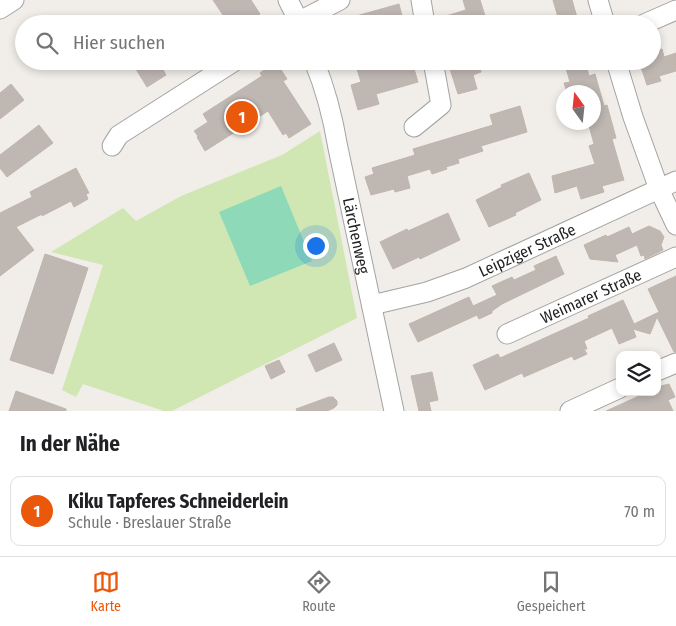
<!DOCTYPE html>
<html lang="de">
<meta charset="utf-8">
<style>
body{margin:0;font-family:"Fira Sans Condensed",sans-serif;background:#f6f6f6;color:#202124}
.controls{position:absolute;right:15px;bottom:15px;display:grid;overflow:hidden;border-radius:10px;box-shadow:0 2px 8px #0003}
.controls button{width:45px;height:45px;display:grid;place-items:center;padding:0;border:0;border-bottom:1px solid #e0e0e0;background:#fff;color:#202124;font:25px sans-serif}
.compass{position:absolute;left:556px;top:85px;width:45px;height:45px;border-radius:50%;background:#fff;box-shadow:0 2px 8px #0003;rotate:345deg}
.you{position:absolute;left:315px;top:245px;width:18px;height:18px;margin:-12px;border:4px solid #fff;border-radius:50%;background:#1a73e8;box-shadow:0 0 0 8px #1a73e833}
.badge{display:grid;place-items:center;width:32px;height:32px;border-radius:50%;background:#ea580c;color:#fff;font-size:16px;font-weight:700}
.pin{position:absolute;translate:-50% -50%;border:2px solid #fff;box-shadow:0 1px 5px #0006}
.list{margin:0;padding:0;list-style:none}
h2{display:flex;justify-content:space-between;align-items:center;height:65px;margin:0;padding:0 20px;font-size:21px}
h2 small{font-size:16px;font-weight:400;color:#757577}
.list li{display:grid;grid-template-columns:32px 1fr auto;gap:15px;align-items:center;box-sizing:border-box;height:70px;margin:0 10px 10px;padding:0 10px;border:1px solid #e0e0e0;border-radius:10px}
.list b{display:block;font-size:19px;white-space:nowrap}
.list p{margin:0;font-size:16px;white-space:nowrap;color:#757577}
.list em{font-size:16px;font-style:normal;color:#757577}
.icon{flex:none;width:28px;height:28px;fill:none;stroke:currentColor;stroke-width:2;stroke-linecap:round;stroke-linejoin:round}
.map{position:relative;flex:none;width:676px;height:411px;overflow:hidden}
.search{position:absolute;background:#fff;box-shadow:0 2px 8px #0003;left:15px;right:15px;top:15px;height:55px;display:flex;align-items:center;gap:12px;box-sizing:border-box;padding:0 18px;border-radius:28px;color:#757577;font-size:19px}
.sheet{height:145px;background:#fff}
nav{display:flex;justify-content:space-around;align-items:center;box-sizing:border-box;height:70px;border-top:1px solid #e0e0e0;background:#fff;font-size:14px;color:#757577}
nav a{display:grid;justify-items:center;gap:2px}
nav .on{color:#ea580c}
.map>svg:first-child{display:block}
.grass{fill:#d0e7b4}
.pitch{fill:#8ed9b7}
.building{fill:#bfb7b2;stroke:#c2b5ac}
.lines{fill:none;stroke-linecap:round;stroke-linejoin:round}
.minor-casing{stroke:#a3a3a3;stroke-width:21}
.minor{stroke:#fff;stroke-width:19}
.labels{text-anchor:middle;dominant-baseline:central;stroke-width:5;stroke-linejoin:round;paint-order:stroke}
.street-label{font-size:16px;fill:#222;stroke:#fff}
</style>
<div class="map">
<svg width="676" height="411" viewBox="0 0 676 411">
<rect width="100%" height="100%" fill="#f1eee9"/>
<path class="grass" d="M320 131 357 318 172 411H164L83 384 76 397 62 390 103 265 51 252 123 208 136 221 181 196 282 155Z"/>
<path class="pitch" d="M281 186 312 261 250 286 219 212Z"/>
<path class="building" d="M213 0H251L260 14 251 20 253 24H229Z
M463 0H480L486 19 470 24H436V19L466 10Z
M553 0H572L579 24H560Z
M399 4 404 24H343L342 20Z
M662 49 664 57 676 53V71L659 76 661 81 647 85 639 61H652V52Z
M131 61H158L166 75 147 87Z
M384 61H391L393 68 412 62 418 82 376 94 379 104 358 110 351 85 361 82 357 69Z
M462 61H478L481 72 473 75 477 89 458 94 450 69 463 65Z
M564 61H585L589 76 595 74 604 106 607 105 616 138 612 139 623 177 624 180 602 186 604 192 581 199 577 186 555 193 552 176 595 164 589 146 594 144 588 122H594V92H567L564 83 570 82Z
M276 62 287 79 283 81 311 124 289 138 286 133 283 135 268 111 205 151 197 137 198 136 194 131 208 122 203 114 262 76 260 73Z
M11 84 24 100 0 119V93Z
M520 106 527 132 481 146 483 151 458 159 459 163 446 167 447 169 432 174 430 169 407 176 410 188 395 192 394 189 371 195 365 177 374 174 372 168 415 155 413 149 493 125 490 115Z
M39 125 53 143 7 177 0 168V155Z
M76 168 89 193 86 194 88 199 74 207 71 201 42 216V214L16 227 34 250 0 276V213L32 197 30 192Z
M529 173 541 200 515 213 516 215 489 227 476 200 502 187 501 185Z
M448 213 460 240 420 259 419 257 393 269 380 242 407 229 408 231Z
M649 226 660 231 664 237 661 245 663 250 645 259 644 255 641 256 637 245 615 255 618 262 590 259 584 245 606 235 607 237 629 227 632 234Z
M45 254 88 268 53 374 10 360Z
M556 256 564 274 502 304 492 311V313L479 319 477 315 418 342 409 324 469 297 473 306 497 295 492 286 512 277 514 280 536 270 534 266Z
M676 276V352H674L657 317 650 334 633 329 636 337 619 344 612 328 584 341 587 349H584L587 354 574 360 572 356 524 377 522 373 485 390 473 365 498 354 500 358 589 318 588 316 623 300 634 324 659 312 648 289Z
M334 343 342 360 316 372 308 355Z
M279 360 285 372 271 379 265 366Z
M432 372 438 400 429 402 431 411H419L411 376Z
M669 384 675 397 668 400 673 411H606L648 392H657V387Z
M16 391 66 409V411H9Z
M329 397H333L337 401V405L334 408 327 411H297L296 409Z"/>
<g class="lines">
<defs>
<g id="minor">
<path d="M288 0 300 24"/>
<path d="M421 0 425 24"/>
<path d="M598 0 605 24"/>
<path d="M0 9 14 0"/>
<path d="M294 24 340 0"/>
<path d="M644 24 676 10"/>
<path id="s1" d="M314 61C326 90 333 118 338 148L394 411"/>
<path d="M616 61 633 117 659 189 676 225"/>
<path d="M414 127 441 105 433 61"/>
<path d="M112 146 119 135 235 61"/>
<path id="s2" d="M372 305 427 292 466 278 676 181"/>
<path id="s3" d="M507 334 676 257"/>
<path d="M657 371 676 363"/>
<path d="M570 411 620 388"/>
</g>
</defs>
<use href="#minor" class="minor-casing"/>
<use href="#minor" class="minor"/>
</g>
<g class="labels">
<g class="street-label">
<text stroke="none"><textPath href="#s1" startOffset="180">Lärchenweg</textPath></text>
<text stroke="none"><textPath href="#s2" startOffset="165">Leipziger Straße</textPath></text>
<text stroke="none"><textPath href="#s3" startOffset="92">Weimarer Straße</textPath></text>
</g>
</g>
</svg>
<div class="controls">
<button><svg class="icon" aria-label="layers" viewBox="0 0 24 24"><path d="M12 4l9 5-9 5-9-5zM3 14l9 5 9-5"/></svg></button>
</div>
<svg class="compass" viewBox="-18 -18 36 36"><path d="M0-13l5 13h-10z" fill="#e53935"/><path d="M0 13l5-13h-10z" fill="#757577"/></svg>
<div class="you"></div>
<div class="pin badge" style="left:242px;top:117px">1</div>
<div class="search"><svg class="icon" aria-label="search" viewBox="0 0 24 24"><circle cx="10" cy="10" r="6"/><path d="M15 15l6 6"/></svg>Hier suchen</div>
</div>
<section class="sheet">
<h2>In der Nähe<small></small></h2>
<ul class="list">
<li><span class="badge">1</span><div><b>Kiku Tapferes Schneiderlein</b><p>Schule · Breslauer Straße</p></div><em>70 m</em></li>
</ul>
</section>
<nav>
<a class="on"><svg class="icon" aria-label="map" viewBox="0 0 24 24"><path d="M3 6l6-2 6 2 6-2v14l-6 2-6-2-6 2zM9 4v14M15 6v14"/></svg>Karte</a>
<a><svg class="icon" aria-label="directions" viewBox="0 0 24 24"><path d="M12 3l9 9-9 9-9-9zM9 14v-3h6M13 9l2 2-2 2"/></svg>Route</a>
<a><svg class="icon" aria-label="saved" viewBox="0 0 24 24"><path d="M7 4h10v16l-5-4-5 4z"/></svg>Gespeichert</a>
</nav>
